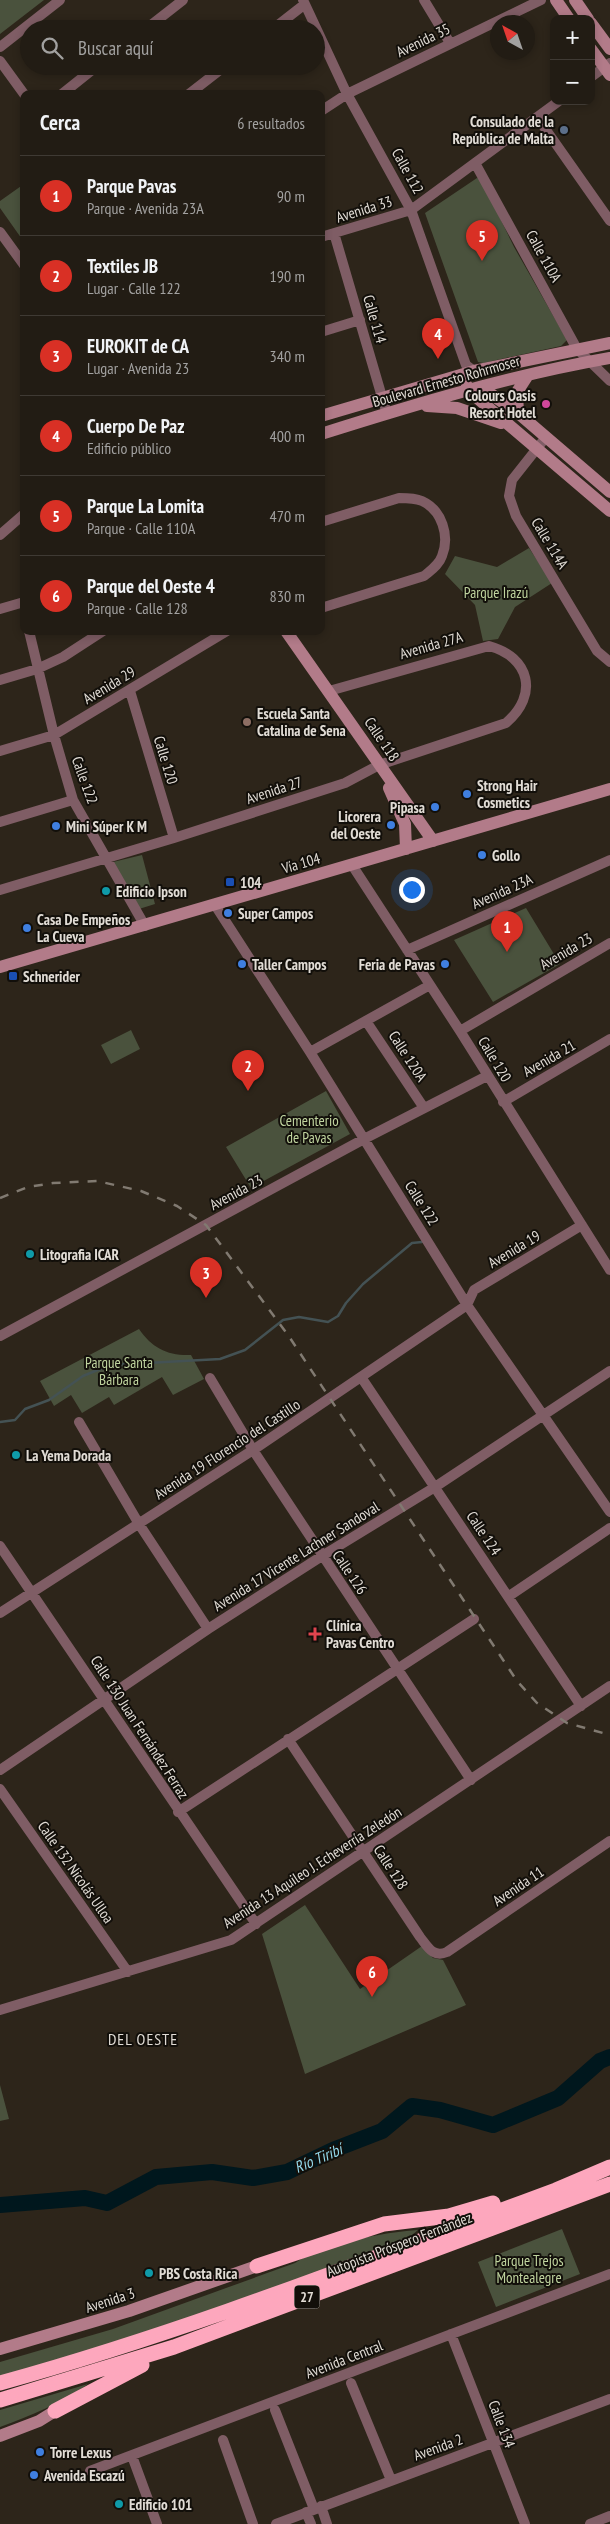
<!DOCTYPE html>
<html lang="es">
<meta charset="utf-8">
<style>
body{margin:0;font-family:"PT Sans Narrow",sans-serif;background:#2a251d;color:#f1f3f6}
.controls{position:absolute;right:15px;top:15px;display:grid;overflow:hidden;border-radius:10px;box-shadow:0 2px 8px #0003}
.controls button{width:45px;height:45px;display:grid;place-items:center;padding:0;border:0;border-bottom:1px solid #3f3a34;background:#221c14;color:#f1f3f6;font:25px sans-serif}
.compass{position:absolute;left:490px;top:15px;width:45px;height:45px;border-radius:50%;background:#221c14;box-shadow:0 2px 8px #0003;rotate:320deg}
.you{position:absolute;left:411px;top:889px;width:18px;height:18px;margin:-12px;border:4px solid #fff;border-radius:50%;background:#1a73e8;box-shadow:0 0 0 8px #1a73e833}
.badge{display:grid;place-items:center;width:32px;height:32px;border-radius:50%;background:#d93025;color:#fff;font-size:16px;font-weight:700}
.pin{position:absolute;translate:-50% -41px;filter:drop-shadow(0 1px 2px #0008)}
.pin::after{content:'';position:absolute;top:26px;width:18px;height:15px;background:inherit;clip-path:polygon(0 0,100% 0,50% 100%)}
.list{margin:0;padding:0;list-style:none}
h2{display:flex;justify-content:space-between;align-items:center;height:65px;margin:0;padding:0 20px;font-size:21px}
h2 small{font-size:16px;font-weight:400;color:#a2a1a0}
.list li{display:grid;grid-template-columns:32px 1fr auto;gap:15px;align-items:center;box-sizing:border-box;height:80px;padding:0 20px;border-top:1px solid #3f3a34}
.list b{display:block;font-size:19px;white-space:nowrap}
.list p{margin:0;font-size:16px;white-space:nowrap;color:#a2a1a0}
.list em{font-size:16px;font-style:normal;color:#a2a1a0}
.icon{flex:none;width:28px;height:28px;fill:none;stroke:currentColor;stroke-width:2;stroke-linecap:round;stroke-linejoin:round}
.map{position:relative;flex:none;width:610px;height:2524px;overflow:hidden}
.search{position:absolute;background:#221c14;box-shadow:0 2px 8px #0003;left:20px;top:20px;width:305px;height:55px;display:flex;align-items:center;gap:12px;box-sizing:border-box;padding:0 18px;border-radius:28px;color:#a2a1a0;font-size:19px}
.panel{position:absolute;background:#221c14;box-shadow:0 2px 8px #0003;left:20px;top:90px;width:305px;height:545px;border-radius:10px}
.map>svg:first-child{display:block}
.green{fill:#4a523d}
.lines{fill:none;stroke-linecap:round;stroke-linejoin:round}
.stream{stroke:#445254;stroke-width:2.5}
.river{stroke:#00171d;stroke-width:16}
.street{stroke:#7f5d65;stroke-width:10}
.secondary{stroke:#b27b89;stroke-width:12}
.highway{stroke:#fda7bd;stroke-width:15}
.rail{stroke:#817a71;stroke-width:2.5;stroke-dasharray:9 9;stroke-linecap:butt}
.service-dot{fill:#5c6f8a;stroke:#120f0a;stroke-width:2}
.hotel-dot{fill:#d1479c;stroke:#120f0a;stroke-width:2}
.education-dot{fill:#8d6e63;stroke:#120f0a;stroke-width:2}
.shop-dot{fill:#3f7fe0;stroke:#120f0a;stroke-width:2}
.transit-dot{fill:#1a4fb4;stroke:#120f0a;stroke-width:2}
.culture-dot{fill:#0f9aa8;stroke:#120f0a;stroke-width:2}
.health-dot{fill:#e0444e;stroke:#120f0a;stroke-width:2}
.labels{text-anchor:middle;dominant-baseline:central;stroke-width:4;stroke-linejoin:round;paint-order:stroke}
.shield{fill:#120f0a;stroke:#a39e98;stroke-width:1}
.shield-label{font-size:14px;font-weight:bold;fill:#e1dcd5}
.street-label{font-size:15px;fill:#e1dcd5;stroke:#120f0a}
.poi-label{font-size:15px;font-weight:bold;fill:#e1dcd5;stroke:#120f0a;text-anchor:start}
.park-label{font-size:15px;fill:#c0d49f;stroke:#120f0a}
.neighbourhood-label{font-size:16px;letter-spacing:1px;fill:#e1dcd5;stroke:#120f0a}
.water-label{font-size:16px;font-style:italic;fill:#93d8ea;stroke:#120f0a}
</style>
<div class="map">
<svg width="610" height="2524" viewBox="0 0 610 2524">
<rect width="100%" height="100%" fill="#2d251a"/>
<path class="green" d="M0 0H44L0 34Z
M477 178 481 179 514 247 567 340 561 346 483 363 478 362 425 213Z
M24 184V242L0 208V201Z
M529 548 552 583 515 607 498 639 483 641 475 605 445 574 455 556 497 567Z
M142 855 155 904 139 909 113 862Z
M526 908 560 964 493 1002 454 940Z
M131 1030 140 1049 111 1064 101 1045Z
M326 1091 350 1134 251 1188 226 1147Z
M139 1329C152 1348 168 1356 191 1355L204 1379 173 1395 162 1377 114 1405 109 1397 82 1413 71 1395 54 1406 40 1381Z
M305 1905 360 1989 422 1946 433 1958 443 1960 466 2005 305 2074 262 1934Z
M0 2085 9 2119 0 2121Z
M562 2229 580 2274 496 2307 478 2262Z
M418 2230 406 2240 118 2346 0 2379V2362L113 2329 295 2263C323 2244 384 2232 418 2230Z
M88 2384C62 2403 30 2416 0 2427V2410Z"/>
<g class="lines">
<path class="stream" d="M0 1422 15 1420 25 1409 49 1400 83 1376 110 1365 220 1359 245 1350 283 1320 299 1317 328 1322 338 1316 346 1303 363 1284 412 1243 422 1242"/>
<path class="river" d="M0 2205 85 2198 107 2203 156 2177 212 2172 253 2178 287 2172 333 2150 382 2131 412 2106 440 2110 493 2125 558 2098 600 2061 610 2057"/>
<path class="street" d="M303 0 347 94 411 210 466 365 474 371
M424 0 450 43
M146 29 183 0
M273 29 305 4
M0 47 60 0
M0 61 24 94
M591 77 610 63
M62 94 97 66
M189 94 225 66
M321 111 347 94 541 0
M537 117 610 221
M475 163 577 349 610 381
M0 232 24 265
M334 233 387 414
M321 237 411 210 559 101
M321 332 360 320
M546 437 512 480 509 496 516 516 597 651 610 662
M321 522 399 498C406 498 415 498 422 501 442 510 450 536 442 556 439 565 431 570 424 576L321 608
M0 535 24 514
M0 609 24 602
M29 631 54 735 73 800 145 926
M0 680 37 669 63 657 103 631
M130 691 174 838
M0 751 54 735 227 631
M0 822 73 800
M352 865 460 1031 610 1270
M0 890 174 838 345 783 379 765 506 723C539 695 530 657 489 646L329 691
M215 905 310 1052 467 1305 610 1512
M407 950 610 860
M366 1021 424 1108
M460 1031 610 943
M310 1052 430 985
M503 1102 610 1039
M0 1336 364 1139 487 1076
M361 1377 581 1706
M210 1378 253 1450 471 1780
M79 1422 139 1524 208 1629
M0 1546 256 1924
M509 1596 610 1528
M0 1613 253 1450 467 1305 474 1290 582 1225
M288 1739 420 1937C428 1947 433 1958 447 1952L610 1841
M0 1770 208 1629 322 1556 435 1487 610 1371
M0 1789 128 1972
M178 1812 474 1619
M0 2010 231 1940 610 1686
M451 2334 525 2524
M351 2383 391 2480
M275 2410 314 2509
M223 2440 253 2524
M132 2456 157 2524
M90 2471 610 2274
M321 2506 327 2524
M306 2512 311 2524
M276 2524 610 2399
M590 2524 610 2516"/>
<path class="secondary" d="M556 0 569 19
M575 0 588 19
M591 23 610 49
M591 49 610 75
M467 386 469 391 610 511
M481 387 518 413 610 492
M427 406 457 408 501 423
M518 413 517 392 528 375
M321 416 474 371 610 343
M321 434C416 404 512 375 610 358
M286 631 433 841
M389 788 405 824 406 849
M0 967 610 789
M0 2349 129 2311 257 2266
M0 2436 39 2421 55 2411"/>
<path class="highway" d="M257 2266 384 2224 449 2216 493 2203
M0 2383C189 2331 372 2258 556 2190L610 2167
M0 2400 174 2347 610 2184
M55 2411 142 2365"/>
<path class="rail" d="M0 1198 28 1187 53 1183 97 1181 141 1191 177 1206 206 1225 288 1335 517 1681 537 1703 567 1723 610 1735"/>
</g>
<circle class="service-dot" cx="564" cy="130" r="5"/>
<circle class="hotel-dot" cx="546" cy="404" r="5"/>
<circle class="education-dot" cx="247" cy="722" r="5"/>
<g class="shop-dot">
<circle cx="467" cy="794" r="5"/>
<circle cx="435" cy="807" r="5"/>
<circle cx="391" cy="825" r="5"/>
<circle cx="56" cy="826" r="5"/>
<circle cx="482" cy="855" r="5"/>
<circle cx="228" cy="913" r="5"/>
<circle cx="27" cy="928" r="5"/>
<circle cx="242" cy="964" r="5"/>
<circle cx="445" cy="964" r="5"/>
<circle cx="40" cy="2452" r="5"/>
<circle cx="34" cy="2475" r="5"/>
</g>
<g class="transit-dot">
<rect x="225" y="877" width="10" height="10" rx="2.5"/>
<rect x="8" y="971" width="10" height="10" rx="2.5"/>
</g>
<g class="culture-dot">
<circle cx="106" cy="891" r="5"/>
<circle cx="30" cy="1254" r="5"/>
<circle cx="16" cy="1455" r="5"/>
<circle cx="149" cy="2273" r="5"/>
<circle cx="119" cy="2504" r="5"/>
</g>
<path class="health-dot" d="M312.5 1626.5h5v5h5v5h-5v5h-5v-5h-5v-5h5z"/>
<g class="labels">
<rect class="shield" x="294.5" y="2285.5" width="25" height="23" rx="4"/>
<g class="shield-label">
<text x="307" y="2297">27</text>
</g>
<g class="street-label">
<text transform="translate(423 40) rotate(-26)">Avenida 35</text>
<text transform="translate(408 171) rotate(61)">Calle 112</text>
<text transform="translate(364 209) rotate(-17)">Avenida 33</text>
<text transform="translate(544 256) rotate(61)">Calle 110A</text>
<text transform="translate(375 319) rotate(74)">Calle 114</text>
<text transform="translate(446 381) rotate(-16)">Boulevard Ernesto Rohrmoser</text>
<text transform="translate(550 543) rotate(59)">Calle 114A</text>
<text transform="translate(431 645) rotate(-16)">Avenida 27A</text>
<text transform="translate(109 685) rotate(-31)">Avenida 29</text>
<text transform="translate(382 739) rotate(56)">Calle 118</text>
<text transform="translate(166 760) rotate(73)">Calle 120</text>
<text transform="translate(85 780) rotate(70)">Calle 122</text>
<text transform="translate(274 790) rotate(-18)">Avenida 27</text>
<text transform="translate(301 863) rotate(-16)">Vía 104</text>
<text transform="translate(502 891) rotate(-24)">Avenida 23A</text>
<text transform="translate(566 951) rotate(-30)">Avenida 23</text>
<text transform="translate(408 1056) rotate(57)">Calle 120A</text>
<text transform="translate(549 1058) rotate(-30)">Avenida 21</text>
<text transform="translate(495 1059) rotate(59)">Calle 120</text>
<text transform="translate(236 1192) rotate(-28)">Avenida 23</text>
<text transform="translate(422 1203) rotate(58)">Calle 122</text>
<text transform="translate(514 1249) rotate(-31)">Avenida 19</text>
<text transform="translate(227 1449) rotate(-33)">Avenida 19 Florencio del Castillo</text>
<text transform="translate(484 1533) rotate(56)">Calle 124</text>
<text transform="translate(296 1556) rotate(-32)">Avenida 17 Vicente Lachner Sandoval</text>
<text transform="translate(350 1572) rotate(56)">Calle 126</text>
<text transform="translate(140 1727) rotate(57)">Calle 130 Juan Fernández Ferraz</text>
<text transform="translate(312 1867) rotate(-33)">Avenida 13 Aquileo J. Echeverría Zeledón</text>
<text transform="translate(391 1867) rotate(57)">Calle 128</text>
<text transform="translate(76 1872) rotate(55)">Calle 132 Nicolás Ulloa</text>
<text transform="translate(518 1886) rotate(-34)">Avenida 11</text>
<text transform="translate(399 2244) rotate(-21)">Autopista Próspero Fernández</text>
<text transform="translate(110 2300) rotate(-18)">Avenida 3</text>
<text transform="translate(344 2359) rotate(-21)">Avenida Central</text>
<text transform="translate(502 2424) rotate(69)">Calle 134</text>
<text transform="translate(438 2447) rotate(-20)">Avenida 2</text>
</g>
<g class="poi-label">
<text x="554" y="121" text-anchor="end">Consulado de la<tspan x="554" dy="17">República de Malta</tspan></text>
<text x="536" y="395" text-anchor="end">Colours Oasis<tspan x="536" dy="17">Resort Hotel</tspan></text>
<text x="257" y="713">Escuela Santa<tspan x="257" dy="17">Catalina de Sena</tspan></text>
<text x="477" y="785">Strong Hair<tspan x="477" dy="17">Cosmetics</tspan></text>
<text x="425" y="807" text-anchor="end">Pipasa</text>
<text x="381" y="816" text-anchor="end">Licorera<tspan x="381" dy="17">del Oeste</tspan></text>
<text x="66" y="826">Mini Súper K M</text>
<text x="492" y="855">Gollo</text>
<text x="240" y="882">104</text>
<text x="116" y="891">Edificio Ipson</text>
<text x="238" y="913">Super Campos</text>
<text x="37" y="919">Casa De Empeños<tspan x="37" dy="17">La Cueva</tspan></text>
<text x="252" y="964">Taller Campos</text>
<text x="435" y="964" text-anchor="end">Feria de Pavas</text>
<text x="23" y="976">Schnerider</text>
<text x="40" y="1254">Litografia ICAR</text>
<text x="26" y="1455">La Yema Dorada</text>
<text x="326" y="1625">Clínica<tspan x="326" dy="17">Pavas Centro</tspan></text>
<text x="159" y="2273">PBS Costa Rica</text>
<text x="50" y="2452">Torre Lexus</text>
<text x="44" y="2475">Avenida Escazú</text>
<text x="129" y="2504">Edificio 101</text>
</g>
<g class="park-label">
<text x="496" y="592">Parque Irazú</text>
<text x="309" y="1120">Cementerio<tspan x="309" dy="17">de Pavas</tspan></text>
<text x="119" y="1362">Parque Santa<tspan x="119" dy="17">Bárbara</tspan></text>
<text x="529" y="2260">Parque Trejos<tspan x="529" dy="17">Montealegre</tspan></text>
</g>
<g class="neighbourhood-label">
<text x="143" y="2039">DEL OESTE</text>
</g>
<g class="water-label">
<text transform="translate(318 2158) rotate(-23)">Río Tiribí</text>
</g>
</g>
</svg>
<div class="controls">
<button>+</button>
<button>−</button>
</div>
<svg class="compass" viewBox="-18 -18 36 36"><path d="M0-13l5 13h-10z" fill="#e53935"/><path d="M0 13l5-13h-10z" fill="#a2a1a0"/></svg>
<div class="you"></div>
<div class="pin badge" style="left:507px;top:952px">1</div>
<div class="pin badge" style="left:248px;top:1091px">2</div>
<div class="pin badge" style="left:206px;top:1298px">3</div>
<div class="pin badge" style="left:438px;top:359px">4</div>
<div class="pin badge" style="left:482px;top:261px">5</div>
<div class="pin badge" style="left:372px;top:1997px">6</div>
<div class="search"><svg class="icon" aria-label="search" viewBox="0 0 24 24"><circle cx="10" cy="10" r="6"/><path d="M15 15l6 6"/></svg>Buscar aquí</div>
<section class="panel">
<h2>Cerca<small>6 resultados</small></h2>
<ul class="list">
<li><span class="badge">1</span><div><b>Parque Pavas</b><p>Parque · Avenida 23A</p></div><em>90 m</em></li>
<li><span class="badge">2</span><div><b>Textiles JB</b><p>Lugar · Calle 122</p></div><em>190 m</em></li>
<li><span class="badge">3</span><div><b>EUROKIT de CA</b><p>Lugar · Avenida 23</p></div><em>340 m</em></li>
<li><span class="badge">4</span><div><b>Cuerpo De Paz</b><p>Edificio público</p></div><em>400 m</em></li>
<li><span class="badge">5</span><div><b>Parque La Lomita</b><p>Parque · Calle 110A</p></div><em>470 m</em></li>
<li><span class="badge">6</span><div><b>Parque del Oeste 4</b><p>Parque · Calle 128</p></div><em>830 m</em></li>
</ul>
</section>
</div>
